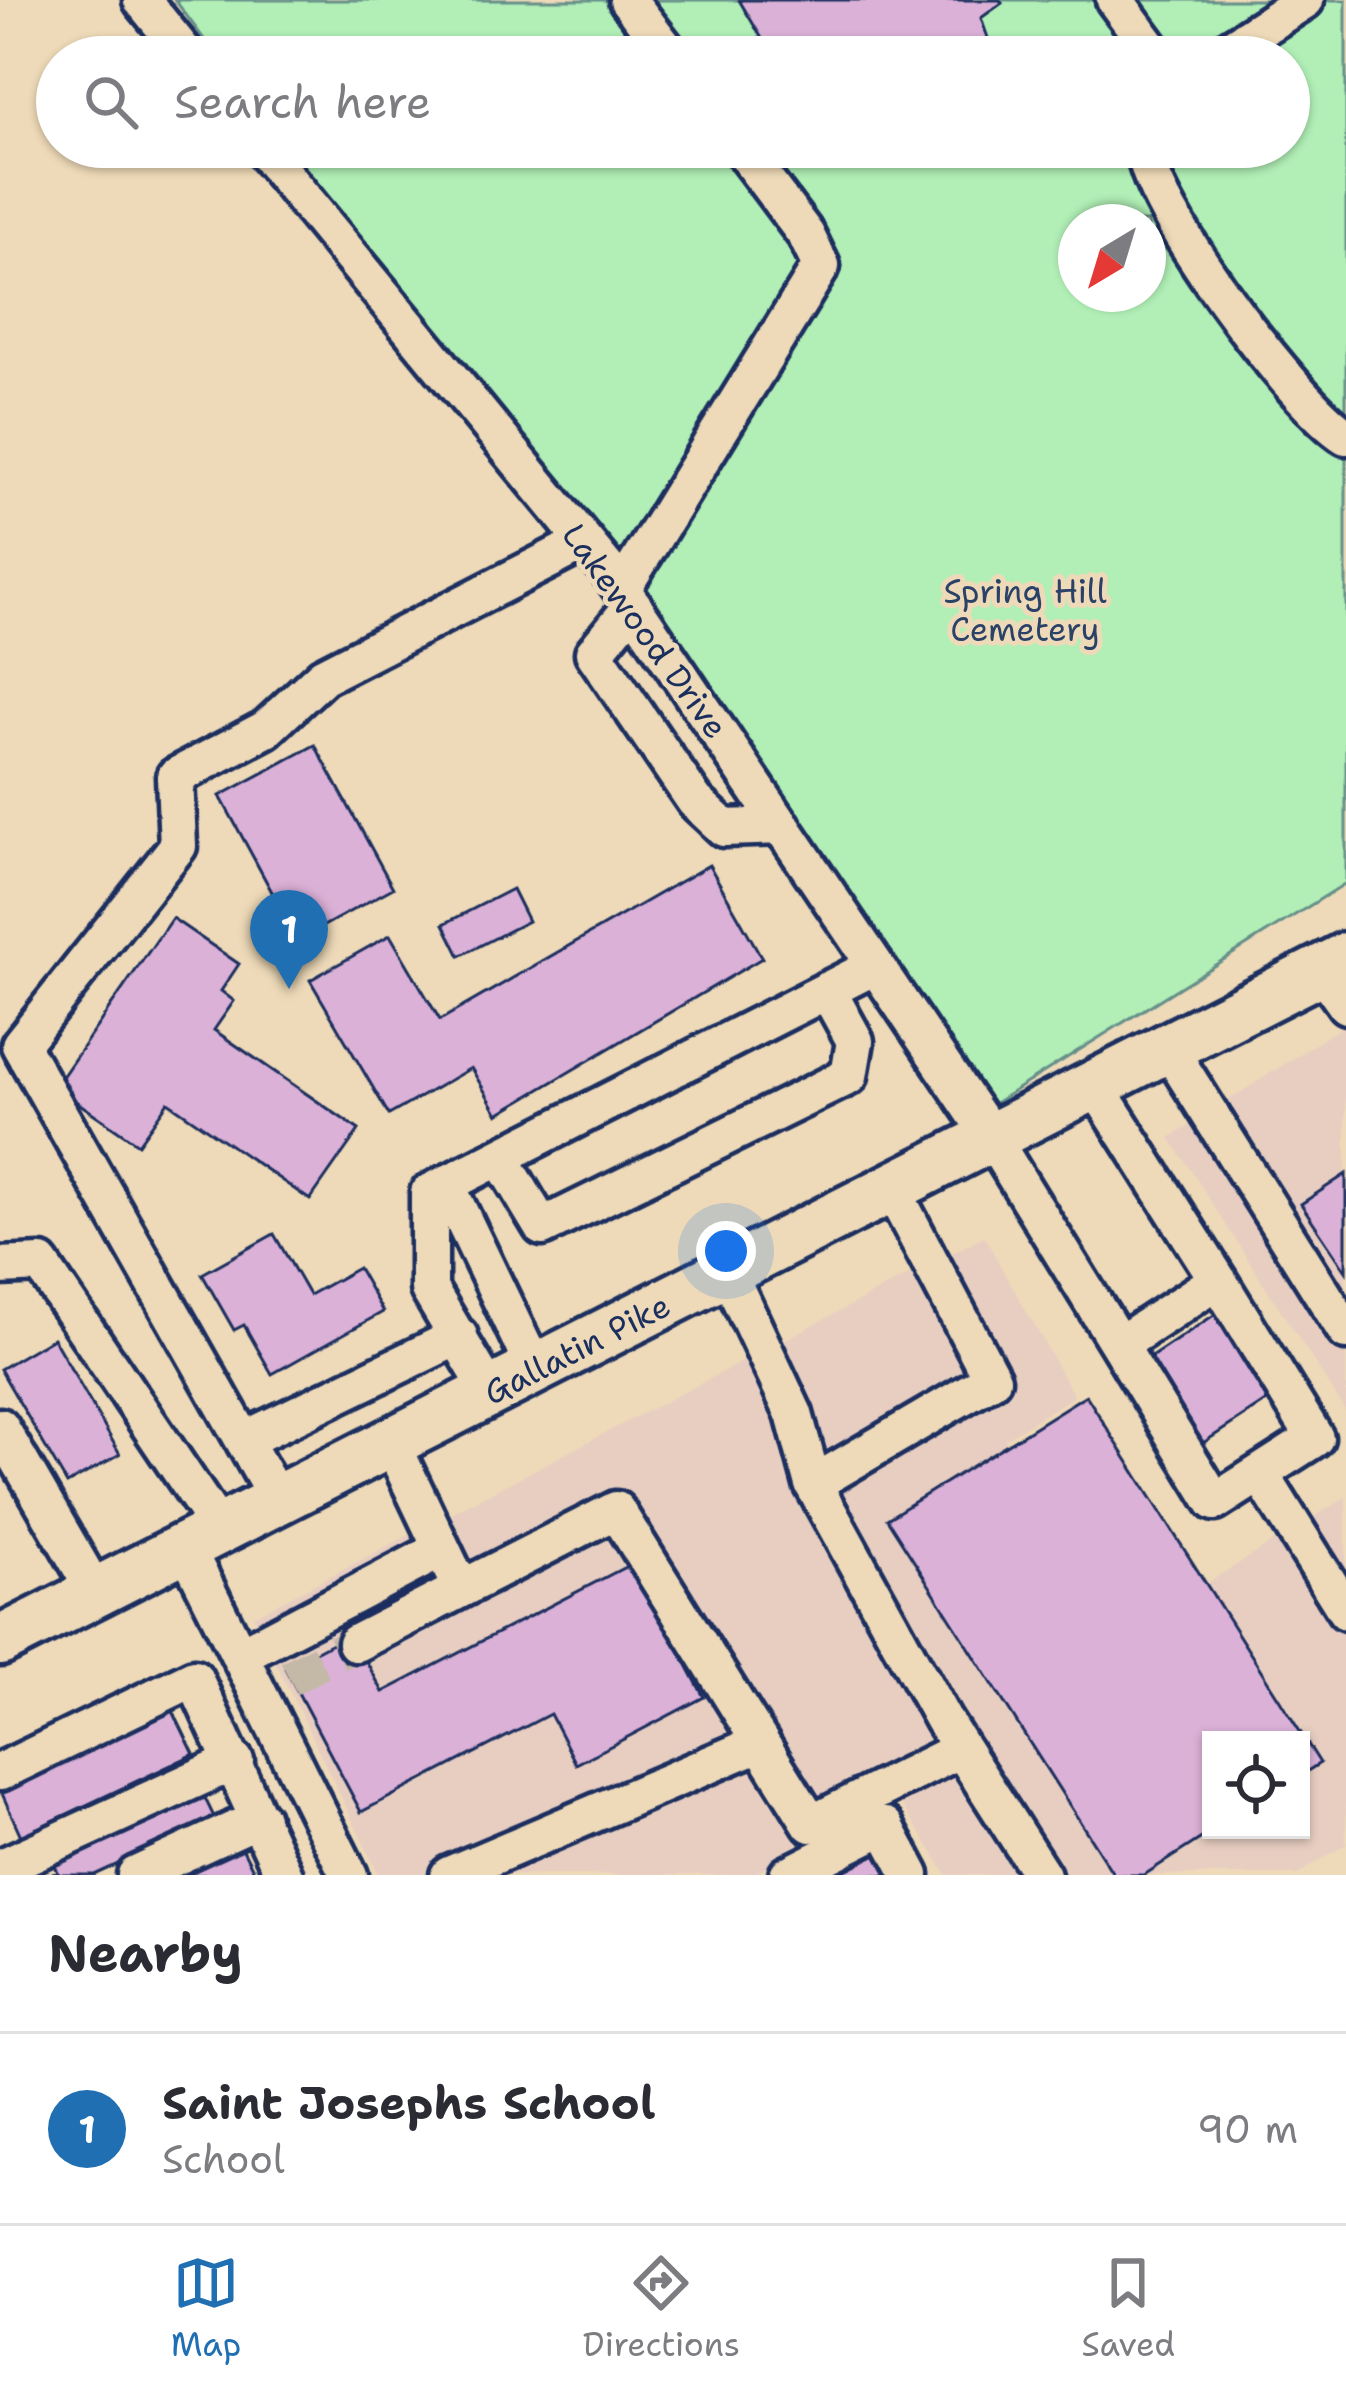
<!DOCTYPE html>
<style>
body{margin:0;font-family:"Shantell Sans",sans-serif;background:#f7f7f7;color:#2b2b33}
.controls{position:absolute;right:36px;bottom:36px;display:grid;overflow:hidden;border-radius:0px;box-shadow:0 3px 9px #0004}
.controls button{width:108px;height:108px;display:grid;place-items:center;padding:0;border:0;border-bottom:3px solid #e1e1e2;background:#fff;color:#2b2b33;font:60px sans-serif}
.compass{position:absolute;left:1058px;top:204px;width:108px;height:108px;border-radius:50%;background:#fff;box-shadow:0 3px 9px #0004;rotate:218deg}
.you{position:absolute;left:726px;top:1251px;width:42px;height:42px;margin:-30px;border:9px solid #fff;border-radius:50%;background:#1a73e8;box-shadow:0 0 0 18px #1a73e833}
.badge{display:grid;place-items:center;width:78px;height:78px;border-radius:50%;background:#1f6fb2;color:#fff;font-size:39px;font-weight:700}
.pin{position:absolute;translate:-50% -99px;filter:drop-shadow(0 3px 6px #0008)}
.pin::after{content:'';position:absolute;top:63px;width:42px;height:36px;background:inherit;clip-path:polygon(0 0,100% 0,50% 100%)}
.list{margin:0;padding:0;list-style:none}
h2{display:flex;justify-content:space-between;align-items:center;height:156px;margin:0;padding:0 48px;font-size:51px}
h2 small{font-size:39px;font-weight:400;color:#7c7c81}
.list li{display:grid;grid-template-columns:78px 1fr auto;gap:36px;align-items:center;box-sizing:border-box;height:192px;padding:0 48px;border-top:3px solid #e1e1e2}
.list b{display:block;font-size:45px;white-space:nowrap}
.list p{margin:0;font-size:39px;white-space:nowrap;color:#7c7c81}
.list em{font-size:39px;font-style:normal;color:#7c7c81}
.icon{flex:none;width:66px;height:66px;fill:none;stroke:currentColor;stroke-width:2;stroke-linecap:round;stroke-linejoin:round}
.map{position:relative;flex:none;width:1346px;height:1875px;overflow:hidden}
.search{position:absolute;background:#fff;box-shadow:0 3px 9px #0004;left:36px;right:36px;top:36px;height:132px;display:flex;align-items:center;gap:30px;box-sizing:border-box;padding:0 42px;border-radius:66px;color:#7c7c81;font-size:45px}
.sheet{height:348px;background:#fff}
nav{display:flex;justify-content:space-around;align-items:center;box-sizing:border-box;height:168px;border-top:3px solid #e1e1e2;background:#fff;font-size:33px;color:#7c7c81}
nav a{display:grid;justify-items:center;gap:6px}
nav .on{color:#1f6fb2}
.map>svg:first-child{display:block}
.built{fill:#e8cec1;fill-rule:evenodd}
.green{fill:#b1efb6;stroke:#668f8a;stroke-width:3;fill-rule:evenodd}
.building{fill:#dbb1d7;stroke:#1b2f5e;stroke-width:3}
.lines{fill:none;stroke-linecap:round;stroke-linejoin:round}
.minor-tunnel{stroke:#c4b8a6;stroke-width:36;stroke-dasharray:36 18;stroke-linecap:butt}
.minor-casing{stroke:#1b2f5e;stroke-width:45}
.major-casing{stroke:#1b2f5e;stroke-width:57}
.minor{stroke:#eedab8;stroke-width:36}
.major{stroke:#eedab8;stroke-width:48}
.labels{text-anchor:middle;dominant-baseline:central;stroke-width:10;stroke-linejoin:round;paint-order:stroke}
.park-label{font-size:33px;fill:#2a4267;stroke:#eedab8}
.street-label{font-size:33px;fill:#1b2f5e;stroke:#eedab8}
</style>
<div class="map">
<svg width="1346" height="1875" viewBox="0 0 1346 1875">
<rect width="100%" height="100%" fill="#eedab8"/>
<filter id="ink" filterUnits="userSpaceOnUse"><feTurbulence type="fractalNoise" baseFrequency=".00833" numOctaves="2"/><feDisplacementMap in="SourceGraphic" scale="24" xChannelSelector="R" yChannelSelector="G"/><feConvolveMatrix kernelMatrix="1 2 1 2 8 2 1 2 1" color-interpolation-filters="sRGB"/></filter>
<g filter="url(#ink)">
<path class="built" d="M1346 1024V1412L1170 1138Z
M984 1236 1074 1396 1005 1439 1126 1633 1346 1497V1844L1297 1875H947L901 1803 751 1875H379L253 1616ZM1211 1740H1301V1830H1211Z"/>
<path class="green" d="M175 0H1346V883L993 1104 284 147H1289V57H217ZM1076 222H1148V294H1076Z"/>
<path class="building" d="M739 0H1000L1002 3 981 18 989 41 967 57H773Z
M315 745 393 888 298 940 220 796Z
M709 865 762 958 498 1114 471 1068 389 1115 310 980 390 935 440 1020Z
M512 889 528 921 460 956 444 924Z
M172 918 239 964 221 991 234 1001 214 1030 359 1130 310 1200 168 1102 138 1144 55 1087Z
M1346 1174V1271L1301 1204Z
M274 1234 309 1295 358 1268 383 1312 272 1374 244 1325 234 1330 202 1274Z
M1220 1311 1276 1395 1200 1445 1145 1361Z
M53 1338 120 1454 67 1484 0 1369Z
M1086 1395 1320 1763 1301 1775V1740H1211L1214 1830 1144 1875H1114L887 1519Z
M633 1563 704 1697 576 1764 550 1714 361 1812 285 1668 351 1633 383 1692Z
M172 1709 194 1754 21 1836 0 1789Z
M201 1790 215 1819 94 1875H50L58 1872 50 1857Z
M239 1842 256 1875H169Z
M885 1850 898 1875H836Z"/>
<g class="lines">
<path class="minor-tunnel" d="M289 1678 356 1643"/>
<defs>
<path id="minor" d="M142 0 188 57
M628 0 672 57
M1115 0 1157 57
M1217 57 1305 0
M261 147 613 576 993 1140 1119 1345 1218 1280 1096 1087
M1145 147C1144 203 1296 406 1346 436
M622 589 821 266 806 235 740 147
M633 605 594 653 695 801 724 828 782 826
M1321 970 1346 1005
M1169 1049 1346 1331
M500 1157 542 1227 849 1076 855 1041 827 990
M446 1184 535 1370
M893 1191 992 1379 813 1484 943 1720 1042 1875
M0 1266 41 1264 219 1528
M728 1273 794 1414 813 1484
M1119 1345 1215 1502 1315 1438 1218 1280
M490 1392 429 1289V1193L875 966
M0 1427 96 1593
M244 1440 459 1336
M391 1442 461 1589 616 1510 811 1824 961 1749
M1260 1473 1346 1611
M277 1499 20 1045 178 846 175 777 266 729 323 676 584 542
M185 1546 349 1875
M356 1643 461 1589
M240 1655 442 1549
M0 1772 194 1678 284 1875
M0 1868 235 1761
M136 1875 260 1818
M449 1875 760 1743
M788 1875 885 1826 911 1875"/>
<path id="major" d="M0 1641 1346 957"/>
</defs>
<use href="#minor" class="minor-casing"/>
<use href="#major" class="major-casing"/>
<use href="#minor" class="minor"/>
<use href="#major" class="major"/>
</g>
</g>
<g class="labels">
<g class="park-label">
<text x="1025" y="591">Spring Hill<tspan x="1025" dy="38">Cemetery</tspan></text>
</g>
<g class="street-label">
<text transform="translate(645 631) rotate(54)">Lakewood Drive</text>
<text transform="translate(577 1349) rotate(-27)">Gallatin Pike</text>
</g>
</g>
</svg>
<div class="controls">
<button><svg class="icon" aria-label="locate" viewBox="0 0 24 24"><circle cx="12" cy="12" r="6"/><path d="M12 2v4M12 18v4M2 12h4M18 12h4"/></svg></button>
</div>
<svg class="compass" viewBox="-18 -18 36 36"><path d="M0-13l5 13h-10z" fill="#e53935"/><path d="M0 13l5-13h-10z" fill="#7c7c81"/></svg>
<div class="you"></div>
<div class="pin badge" style="left:289px;top:989px">1</div>
<div class="search"><svg class="icon" aria-label="search" viewBox="0 0 24 24"><circle cx="10" cy="10" r="6"/><path d="M15 15l6 6"/></svg>Search here</div>
</div>
<section class="sheet">
<h2>Nearby<small></small></h2>
<ul class="list">
<li><span class="badge">1</span><div><b>Saint Josephs School</b><p>School</p></div><em>90 m</em></li>
</ul>
</section>
<nav>
<a class="on"><svg class="icon" aria-label="map" viewBox="0 0 24 24"><path d="M3 6l6-2 6 2 6-2v14l-6 2-6-2-6 2zM9 4v14M15 6v14"/></svg>Map</a>
<a><svg class="icon" aria-label="directions" viewBox="0 0 24 24"><path d="M12 3l9 9-9 9-9-9zM9 14v-3h6M13 9l2 2-2 2"/></svg>Directions</a>
<a><svg class="icon" aria-label="saved" viewBox="0 0 24 24"><path d="M7 4h10v16l-5-4-5 4z"/></svg>Saved</a>
</nav>
